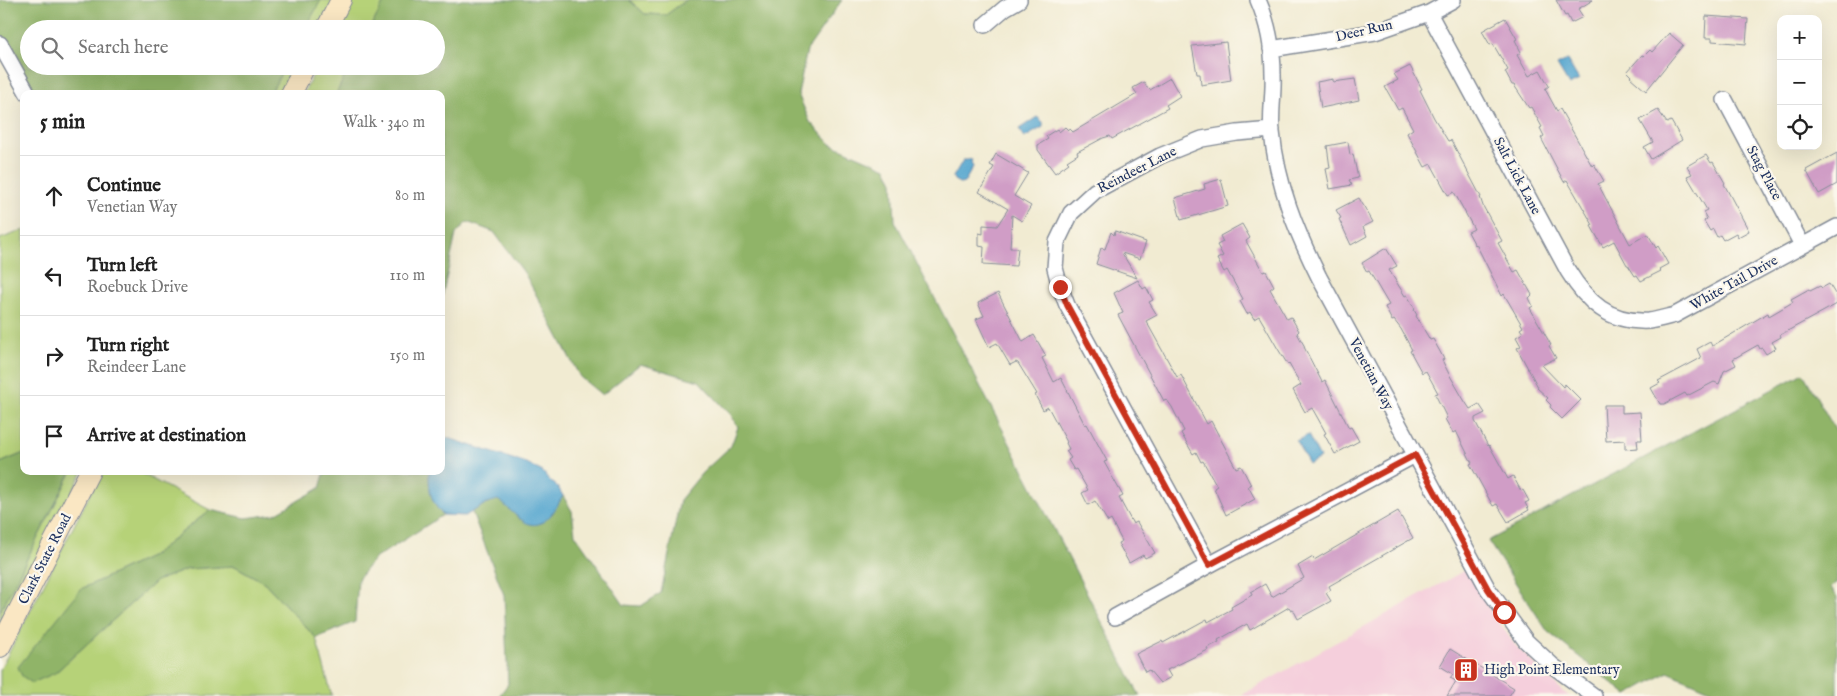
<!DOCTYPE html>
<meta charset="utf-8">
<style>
body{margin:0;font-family:"IM FELL English",serif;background:#f2f2f2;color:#222}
.controls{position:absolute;right:15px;top:15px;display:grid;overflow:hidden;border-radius:10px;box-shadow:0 5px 20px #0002}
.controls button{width:45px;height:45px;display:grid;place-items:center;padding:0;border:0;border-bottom:1px solid #e0e0e0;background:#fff;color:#222;font:25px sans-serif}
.stop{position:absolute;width:15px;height:15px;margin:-11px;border:4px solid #c8321e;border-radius:50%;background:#fff}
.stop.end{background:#c8321e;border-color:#fff;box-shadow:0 1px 5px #0008}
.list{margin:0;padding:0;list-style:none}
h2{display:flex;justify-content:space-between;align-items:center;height:65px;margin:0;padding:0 20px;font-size:21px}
h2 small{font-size:16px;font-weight:400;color:#767676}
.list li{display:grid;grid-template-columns:32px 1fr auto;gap:15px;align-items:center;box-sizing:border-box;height:80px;padding:0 20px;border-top:1px solid #e0e0e0}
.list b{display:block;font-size:19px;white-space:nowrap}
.list p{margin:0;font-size:16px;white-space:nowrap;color:#767676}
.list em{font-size:16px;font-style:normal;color:#767676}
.icon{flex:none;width:28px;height:28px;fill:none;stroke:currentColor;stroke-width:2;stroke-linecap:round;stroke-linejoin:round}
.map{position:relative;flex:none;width:1837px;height:696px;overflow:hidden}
.search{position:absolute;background:#fff;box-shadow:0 5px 20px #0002;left:20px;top:20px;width:425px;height:55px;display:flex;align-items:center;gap:12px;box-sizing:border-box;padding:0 18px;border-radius:28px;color:#767676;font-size:19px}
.panel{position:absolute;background:#fff;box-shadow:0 5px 20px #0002;left:20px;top:90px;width:425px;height:385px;border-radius:10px}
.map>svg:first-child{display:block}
.built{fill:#f5cfdc}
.green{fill:#b6d278;stroke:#68806b}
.forest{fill:#90b468;stroke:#567263}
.water{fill:#54a6cf;stroke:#386a96}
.building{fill:#d09dc6}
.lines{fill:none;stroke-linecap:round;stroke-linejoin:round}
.minor-casing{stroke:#868d98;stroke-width:18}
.secondary-casing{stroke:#868d98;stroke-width:22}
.minor{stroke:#fff;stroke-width:15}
.secondary{stroke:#fae7c3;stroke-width:20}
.route{stroke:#c8321e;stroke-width:6}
.labels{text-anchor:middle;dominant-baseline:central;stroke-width:4.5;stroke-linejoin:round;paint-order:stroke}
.street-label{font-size:14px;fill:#1b2f5e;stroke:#fbf7ec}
.poi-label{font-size:14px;fill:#1b2f5e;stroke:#fbf7ec;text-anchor:start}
</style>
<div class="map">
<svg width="1837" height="696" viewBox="0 0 1837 696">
<rect width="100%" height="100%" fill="#fbf7ec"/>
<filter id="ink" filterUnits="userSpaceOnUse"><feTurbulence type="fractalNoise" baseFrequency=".02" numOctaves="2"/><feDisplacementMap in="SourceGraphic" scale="10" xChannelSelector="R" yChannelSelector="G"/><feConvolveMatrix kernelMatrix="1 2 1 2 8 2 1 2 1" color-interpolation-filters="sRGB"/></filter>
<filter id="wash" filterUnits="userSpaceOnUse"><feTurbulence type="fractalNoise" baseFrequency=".0096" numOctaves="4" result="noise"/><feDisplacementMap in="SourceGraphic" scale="20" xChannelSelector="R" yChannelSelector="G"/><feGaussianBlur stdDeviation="1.12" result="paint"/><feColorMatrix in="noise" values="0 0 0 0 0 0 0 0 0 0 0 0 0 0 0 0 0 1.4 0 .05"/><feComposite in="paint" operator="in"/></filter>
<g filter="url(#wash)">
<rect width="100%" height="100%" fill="#f1ebd2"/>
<path class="built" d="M1467 569 1493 614 1515 645 1563 692 1570 696H1240Z"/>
<path class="green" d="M321 0H336L320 29H305Z
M354 0H385L370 29H338Z
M629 0H686L666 15 645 14Z
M285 66H300L285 94H270Z
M318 66H350L336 94H303Z
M24 230V453L0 463V239Z
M72 471H83L0 633V612Z
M102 471H137L210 510 152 556 81 589 55 673 156 581 188 569 235 566 265 583 316 638 332 696H0V670Z"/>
<path class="forest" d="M0 0H321L305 29H29V66H285L270 94H36L0 33Z
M385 0H629L645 14 666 15 686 0H842L807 50 798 94 810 122 831 144 886 168 893 182 895 221 1140 696H499L508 684 504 595 472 512 487 503 498 499 508 506 519 519 552 514 563 496 572 511 575 534 624 605 641 606 661 593 680 500 702 473 731 446 738 427 731 415 699 381 640 364 602 395 580 377 525 274 494 232 467 222 456 234 441 302V94H336L350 66H436V29H370Z
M1803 373 1837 433V582L1831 587 1837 597V696H1724L1668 672 1627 695 1548 632 1488 541Z
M24 453V471L71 472 0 612V463Z
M325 471H429C429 490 430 501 443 515L374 559 358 579 355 622 316 638 265 583 235 566 188 569 156 581 55 673 32 683 22 676 18 667 81 589 152 556 210 510 246 518 275 514 320 488Z"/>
<path class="water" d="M1567 60 1579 80 1569 85 1557 65Z
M1037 117 1043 122V127L1024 138 1019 129Z
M969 159 972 160 971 162 973 167 964 183 961 184 954 180 953 177 963 160H968Z
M1308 435 1320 458 1309 464 1296 441Z
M445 437 525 463 543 472 549 480 558 487 563 496C553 513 541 536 519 518 511 512 506 505 498 500L487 503 465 516 443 515C430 501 429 490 429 471H441V438Z"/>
<g id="blocks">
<path class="building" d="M1556 0H1593L1578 9 1583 17 1571 23 1567 15 1565 16Z
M1706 16 1748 19 1746 44 1712 41V38H1705Z
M1505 18 1517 39 1515 40 1521 52 1517 55 1529 76 1540 70 1549 86 1545 89 1557 111 1560 109 1592 166 1594 164 1604 181 1598 184 1630 244 1648 234 1656 248 1658 246 1668 264 1659 269 1661 271 1641 281 1637 275 1635 276 1628 265H1627L1614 241 1603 247 1591 226 1593 225 1567 180 1564 182 1541 138 1544 136 1540 128 1542 127 1531 107 1529 108 1514 85H1512L1505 72 1508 70 1493 44 1490 45 1482 31Z
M1669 33 1683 45 1646 91 1630 77 1631 76 1627 72 1642 55 1644 56 1650 50 1652 52Z
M1226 42 1231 80 1201 85 1200 74H1197L1192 46Z
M1410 66 1422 89 1420 90 1434 118 1448 141 1451 140 1481 197H1480L1483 206 1502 241 1498 243 1514 272 1518 270 1532 295 1529 298 1533 306 1530 308 1551 345 1549 346 1556 358 1542 365 1563 387 1565 384 1581 400 1562 419 1550 407 1551 405 1546 400 1548 398 1537 388 1538 387 1517 348 1521 346 1516 337 1523 333 1520 329 1523 327 1504 294 1502 296 1476 244 1475 245 1468 232 1474 229 1454 192 1448 195 1431 164 1425 167 1407 133 1413 129 1402 108 1398 110 1385 87 1398 80 1394 74Z
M1170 78 1180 96 1166 105 1168 108 1112 139 1110 136 1103 138 1077 152 1078 154 1067 161 1069 163 1055 173 1038 150V145L1048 139 1046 136 1057 129 1059 132 1065 127 1068 130 1070 129 1073 132 1137 94 1133 88 1144 82 1147 88H1148L1150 90Z
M1333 79V82L1355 79 1359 100 1321 108 1317 82Z
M1658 110 1667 123 1671 121 1682 140 1651 159 1644 147 1653 142 1640 120Z
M1348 142 1350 155 1353 154 1358 178 1349 180 1352 185 1330 189 1326 169 1330 168 1327 146Z
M1837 153V184L1819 194 1806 170Z
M996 154 1028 173 1014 196 1031 206 1022 221 1012 215 1010 248H1018L1016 266 983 264 984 247 979 246V233L983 234V225L997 226 1008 209 979 192 994 167 990 165Z
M1706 155 1711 163 1713 162 1725 183 1724 184 1749 231 1738 237 1736 233 1723 240 1720 235 1717 237 1713 229 1710 231 1704 221 1707 219 1703 212 1707 210 1687 176 1692 174 1687 166Z
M1221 179 1228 206 1181 220 1175 198 1205 189 1204 184Z
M1359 198 1373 222 1363 227 1367 236 1351 245 1339 219 1341 218 1336 210Z
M1242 224 1250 238 1246 241 1263 272 1266 271 1274 286 1270 289 1287 319 1291 317 1299 331 1297 333 1305 347H1304L1322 382 1325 380 1349 428 1351 427 1359 441 1335 454 1324 434 1326 433 1312 408 1305 412 1293 390 1301 385 1289 364 1288 365 1278 349 1259 316 1254 319 1250 312 1247 314 1240 301 1243 299 1227 270 1224 272 1217 259 1223 256 1217 245 1223 242 1220 236Z
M1115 231 1146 242 1140 259 1122 253 1137 278 1096 264 1101 248 1105 249 1111 232 1114 235Z
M1386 248 1397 266 1389 270 1405 296 1407 295 1415 309 1414 310 1417 315 1416 316 1430 340 1433 339 1444 359 1442 360 1449 374 1464 400 1470 409 1479 404 1485 413 1475 418V421L1488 446 1489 445 1508 479 1513 476 1521 491 1523 490 1529 501 1525 503 1529 510 1508 522 1497 504 1493 506 1470 464 1472 463 1456 431 1453 433 1445 419 1447 418 1435 394 1438 393 1426 371 1422 373 1410 351 1412 350 1401 329 1394 320 1392 321 1385 307 1389 305 1369 271 1367 272 1362 263Z
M1138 280 1143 289 1146 287 1153 300 1149 302 1157 315 1146 321 1177 377 1181 375 1207 424 1211 421 1236 468 1241 466 1251 485 1248 486 1255 499 1226 515 1214 488 1217 486 1203 461 1201 462 1196 452 1193 454 1181 433 1184 431 1172 407 1167 400 1164 401 1118 315 1123 313 1114 293Z
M1829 284 1837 297V304L1780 335 1781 337 1772 342 1776 348 1766 354 1762 348 1760 349 1758 345 1733 359 1736 365 1724 371 1719 384 1714 382 1687 396 1685 393 1664 404H1660L1651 388 1660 383 1658 381 1701 358 1697 349 1710 342 1712 346 1768 313 1769 316 1793 302 1791 299 1809 289 1810 291 1820 286 1822 288Z
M998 293 1023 342 1034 335 1046 356 1042 358 1054 382 1061 378 1085 425 1087 424 1107 461 1104 462 1123 496 1119 498 1133 524 1137 522 1155 553 1145 558 1143 555 1129 563 1118 543 1122 541 1111 520 1108 522 1095 501 1088 505 1082 493 1088 490 1076 469 1074 470 1068 460 1071 458 1066 451 1069 449 1066 443 1067 442 1048 407 1043 410 1035 395 1037 394 1018 363 1016 362 1010 365 997 343 989 347 976 319 984 316 978 303Z
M1604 405H1622V413L1640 412 1642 440H1637L1638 448 1625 449V440L1606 441Z
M1398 511 1413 538 1329 586 1331 590 1326 593 1331 601 1298 619 1293 609 1291 610 1289 607 1250 630 1247 624 1218 640 1219 642 1207 648 1208 650 1167 670 1171 677 1160 683 1149 670 1145 672 1136 654 1162 641 1163 643 1207 619 1208 622 1232 609 1231 607 1252 595 1251 592 1265 584 1272 597 1304 578 1298 566 1313 557 1314 560Z
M1450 649 1514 688 1509 696H1447L1456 681 1450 678 1453 674 1440 666Z"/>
</g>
</g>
<g filter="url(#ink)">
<use href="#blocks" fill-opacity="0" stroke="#868d98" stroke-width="1"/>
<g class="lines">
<defs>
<path id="minor" d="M1258 0C1268 23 1273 49 1273 75 1274 94 1270 113 1272 132 1277 184 1296 231 1319 277L1488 589 1526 641 1553 666 1594 696
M1429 13 1568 271C1587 302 1609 323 1649 321 1657 320 1667 317 1675 315L1837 227
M985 25 1005 8 1019 0
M0 44 28 94
M1271 49 1375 32 1429 13 1453 0
M1725 100 1802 245
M1209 565 1067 305 1060 287 1055 268 1057 242 1071 213 1095 191 1160 156 1202 139 1237 133 1272 130
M1115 617 1209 565 1415 455"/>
<path id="secondary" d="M326 29 341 0
M291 94 305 66
M0 647 90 471"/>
</defs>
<use href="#minor" class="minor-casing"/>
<use href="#secondary" class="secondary-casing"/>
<use href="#minor" class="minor"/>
<use href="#secondary" class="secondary"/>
</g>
</g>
<g class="lines" filter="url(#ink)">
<path class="route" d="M1060 287 1067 305 1209 565 1415 455 1488 589 1504 612"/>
</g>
<defs>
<symbol id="building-square" viewBox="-11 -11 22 22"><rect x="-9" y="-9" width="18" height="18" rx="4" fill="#c8321e" stroke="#fbf7ec"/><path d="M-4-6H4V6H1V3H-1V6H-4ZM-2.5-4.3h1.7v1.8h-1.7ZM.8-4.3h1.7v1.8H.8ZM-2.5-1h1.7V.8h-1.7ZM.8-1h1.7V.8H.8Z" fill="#fff"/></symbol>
</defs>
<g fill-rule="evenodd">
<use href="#building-square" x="1452" y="656" width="28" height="28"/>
</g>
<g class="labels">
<g class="street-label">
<text transform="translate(1364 31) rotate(-13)">Deer Run</text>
<text transform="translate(1137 170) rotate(-27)">Reindeer Lane</text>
<text transform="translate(1764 173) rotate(62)">Stag Place</text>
<text transform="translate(1517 176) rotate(62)">Salt Lick Lane</text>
<text transform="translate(1734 283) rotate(-29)">White Tail Drive</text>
<text transform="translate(1371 374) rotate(62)">Venetian Way</text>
<text transform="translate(45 559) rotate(-63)">Clark State Road</text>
</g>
<g class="poi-label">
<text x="1484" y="670">High Point Elementary</text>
</g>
</g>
</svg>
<div class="controls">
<button>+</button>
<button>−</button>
<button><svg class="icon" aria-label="locate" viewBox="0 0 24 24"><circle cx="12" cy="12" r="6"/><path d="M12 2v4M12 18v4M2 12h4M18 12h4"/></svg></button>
</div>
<div class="stop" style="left:1504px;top:612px"></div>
<div class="stop end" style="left:1060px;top:287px"></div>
<div class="search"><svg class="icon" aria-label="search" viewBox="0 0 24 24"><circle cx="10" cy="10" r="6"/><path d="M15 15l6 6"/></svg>Search here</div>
<section class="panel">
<h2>5 min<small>Walk · 340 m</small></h2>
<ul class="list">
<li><svg class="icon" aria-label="ahead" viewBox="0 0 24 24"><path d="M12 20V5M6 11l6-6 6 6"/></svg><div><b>Continue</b><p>Venetian Way</p></div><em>80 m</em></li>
<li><svg class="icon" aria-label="left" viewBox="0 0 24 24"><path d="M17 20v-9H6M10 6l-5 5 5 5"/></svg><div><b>Turn left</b><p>Roebuck Drive</p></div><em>110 m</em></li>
<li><svg class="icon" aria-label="right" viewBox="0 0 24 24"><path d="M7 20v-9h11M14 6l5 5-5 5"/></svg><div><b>Turn right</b><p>Reindeer Lane</p></div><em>150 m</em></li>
<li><svg class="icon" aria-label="arrive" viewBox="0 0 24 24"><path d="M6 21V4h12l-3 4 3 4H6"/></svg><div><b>Arrive at destination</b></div></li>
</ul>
</section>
</div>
